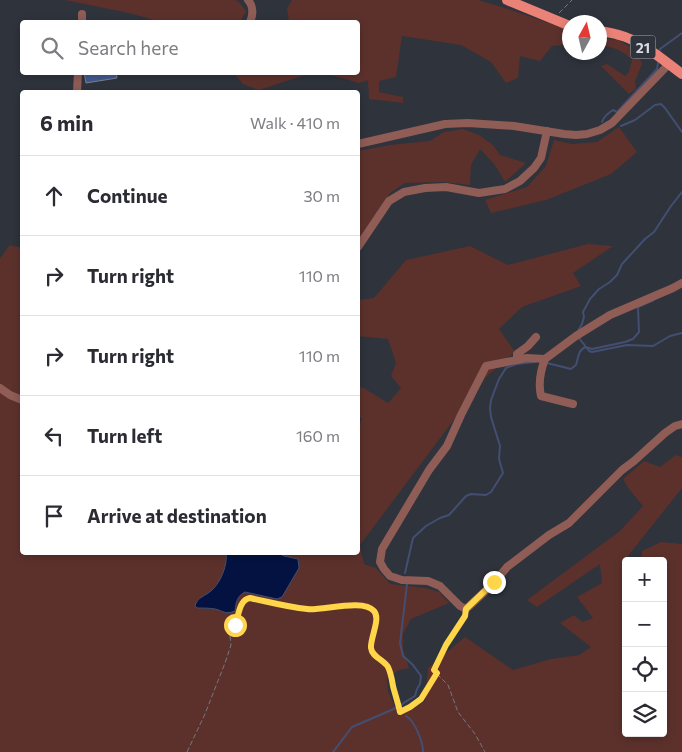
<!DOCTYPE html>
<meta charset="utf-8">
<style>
body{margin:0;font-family:Commissioner,sans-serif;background:#f7f7f7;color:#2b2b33}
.controls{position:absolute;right:15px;bottom:15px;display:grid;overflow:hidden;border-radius:5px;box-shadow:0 2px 8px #0003}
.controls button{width:45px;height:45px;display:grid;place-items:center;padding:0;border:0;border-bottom:1px solid #e1e1e2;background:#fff;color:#2b2b33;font:25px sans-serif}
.compass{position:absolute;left:562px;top:15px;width:45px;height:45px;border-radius:50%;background:#fff;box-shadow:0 2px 8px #0003;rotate:8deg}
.stop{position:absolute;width:15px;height:15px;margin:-11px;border:4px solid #ffd54a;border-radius:50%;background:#fff}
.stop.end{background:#ffd54a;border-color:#fff;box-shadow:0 1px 5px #0008}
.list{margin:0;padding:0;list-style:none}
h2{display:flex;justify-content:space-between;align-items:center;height:65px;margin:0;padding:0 20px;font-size:21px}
h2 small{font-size:16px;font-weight:400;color:#7c7c81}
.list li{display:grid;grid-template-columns:32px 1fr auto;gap:15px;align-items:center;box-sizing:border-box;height:80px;padding:0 20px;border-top:1px solid #e1e1e2}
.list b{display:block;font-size:19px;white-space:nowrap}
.list em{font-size:16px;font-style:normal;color:#7c7c81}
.icon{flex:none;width:28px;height:28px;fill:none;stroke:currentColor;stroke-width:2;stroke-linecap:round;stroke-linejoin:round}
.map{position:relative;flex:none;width:682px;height:752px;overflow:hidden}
.search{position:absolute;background:#fff;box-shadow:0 2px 8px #0003;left:20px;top:20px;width:340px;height:55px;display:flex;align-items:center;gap:12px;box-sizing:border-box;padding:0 18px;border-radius:5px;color:#7c7c81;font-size:19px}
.panel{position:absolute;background:#fff;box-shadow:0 2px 8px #0003;left:20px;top:90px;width:340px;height:465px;border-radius:5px}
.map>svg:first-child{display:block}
.green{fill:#5c312c}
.water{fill:#031241;stroke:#434f72}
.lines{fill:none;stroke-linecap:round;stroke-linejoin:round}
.stream{stroke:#434f72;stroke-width:2}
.building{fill:#415a90;stroke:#7d828e}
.path{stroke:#747880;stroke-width:1;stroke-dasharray:5 2.5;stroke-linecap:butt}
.minor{stroke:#8f5c56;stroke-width:8}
.major{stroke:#ea8277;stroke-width:10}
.route{stroke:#ffd54a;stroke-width:6}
.labels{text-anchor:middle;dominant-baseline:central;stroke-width:4;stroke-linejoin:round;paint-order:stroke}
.shield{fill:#2e333c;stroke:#a6a9b1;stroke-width:1}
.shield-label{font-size:14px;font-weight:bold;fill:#d9dce3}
</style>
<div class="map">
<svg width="682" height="752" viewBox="0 0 682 752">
<rect width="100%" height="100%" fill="#2e333c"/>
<path class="green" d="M65 0H235L238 1 246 11 240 22H161L129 13Z
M292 0H478L508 9 569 30V45L552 46 540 61 520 56 518 78 506 83 491 62 461 45 402 36 396 77 379 81V92L403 97V103L369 99 368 80 359 83 324 73 358 72V22H289L287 8Z
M600 38 618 40 636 50 642 64 635 81 636 89 629 94 601 66 607 64 625 76 629 72 632 60C623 50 612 47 600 45Z
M234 73H311L259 90 243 84Z
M619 127 637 152 611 174 546 200 491 213 485 200 527 187 546 166 554 140 572 144 597 142Z
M463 129 479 135 493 145 500 155 526 163 505 182 495 165 480 149 471 165 470 185 443 182 405 183 390 193 358 240V151L390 145 430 141 444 132Z
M588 244 613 246 573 273 581 286 522 307 499 329 515 352 486 377 360 545 364 564 376 568 390 584 425 588 439 592 449 603 411 619 403 634V649L409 668 399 670 387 678 388 691 399 716 425 701 428 668 465 637 513 670 551 659 579 655 591 647 560 623 574 615 582 622 593 618 577 597 602 583 600 564 537 607 527 600 620 531 643 506 629 489 623 479 644 461 660 467 676 455 682 457V488L624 561 626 628 623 635 626 638V733H663V561H641L642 551 661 542 682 544V752H0V258L10 245 22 248V552L226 553C228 564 221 582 212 590 209 593 203 596 199 599L198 608C203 608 209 608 215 609 224 611 225 615 235 611 236 602 237 596 245 592L277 599 298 559 284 556 278 553 358 552V430L362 418 358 416V389L362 387 388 403 401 388 391 376 396 363 388 339 358 336V300L374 298 406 260 470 246 508 265Z"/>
<path class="water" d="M226 553H278L284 556 298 559 299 568 282 597 277 599 245 592C237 596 236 602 235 611 225 615 224 611 215 609 209 608 203 608 197 608L195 606C197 597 206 596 212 590 221 582 228 564 226 553Z"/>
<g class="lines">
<path class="stream" d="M660 50V49L682 33
M602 122C604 116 608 113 613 110L617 112 657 69 658 63
M621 126 635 120 655 105 661 104 665 108 682 132
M578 331 582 324 584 317 583 312 590 299 599 289 610 282 617 275 622 264 645 239 654 232 671 206 682 192
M586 347 592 349 625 342 633 339 639 332 638 307 654 300
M586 347 589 351 592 352 627 345 653 346 670 336 682 333
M547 363 571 369 576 365C578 359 578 349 586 347L579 338
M405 573 413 538 426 526 440 518 449 515 466 496 471 494 486 495 491 492 503 473 499 459 500 446 491 417 490 408 491 400 499 379 506 368 517 364 535 362
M400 706 405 702 415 696 417 689 420 684 421 676 413 665 403 656 400 643 407 584
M406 716C415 721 423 742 423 752
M333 752 352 727 396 708"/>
</g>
<path class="building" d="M84 72H116L117 78 86 83Z"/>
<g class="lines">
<path class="path" d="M559 13 572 0
M437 674 448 685 458 712 475 734 485 752
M187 752 205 714 225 663 231 645 229 626 235 625C239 615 239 600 250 598 269 602 288 608 307 609 329 611 354 597 375 611L377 617 371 648 373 654 385 663 390 670 400 712 410 707 421 699 437 673 434 670 446 645 464 617"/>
<path class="minor" d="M248 0C254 7 253 15 250 22
M82 22V14
M77 92 78 72
M358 144 445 124 468 123 514 126 564 134 576 135 587 134 600 130 612 123 668 65
M358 247 389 201 404 192 425 188 446 187 479 193 505 189 520 181 534 168 541 158 547 131
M682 283 673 288 610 315 576 336 545 359 527 358 486 366 461 415 447 446 429 470 382 549 380 562 384 569 390 576 402 580 428 581 440 586 460 606 466 609 494 583 507 567 549 535 569 523 622 470 634 461 665 433 675 426 682 424
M545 359C540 372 538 383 541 396L573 404
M517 360V354L528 346 536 337
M0 388 10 395 22 400"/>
<path class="major" d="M507 0 570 26
M600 31C606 32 613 33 619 35 642 41 663 60 682 74"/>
</g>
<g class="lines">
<path class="route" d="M235 625C239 615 239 600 250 598 269 602 287 607 307 609 322 611 363 598 374 611 381 619 370 638 371 648 372 657 384 660 388 667 391 673 392 680 393 686 395 694 398 703 400 712L410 707 421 699 437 673 434 670 446 645 465 616 466 609 494 582"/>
</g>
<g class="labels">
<rect class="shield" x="630.5" y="35.5" width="25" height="23" rx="4"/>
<g class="shield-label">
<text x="643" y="47">21</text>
</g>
</g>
</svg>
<div class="controls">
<button>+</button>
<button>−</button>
<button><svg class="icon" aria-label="locate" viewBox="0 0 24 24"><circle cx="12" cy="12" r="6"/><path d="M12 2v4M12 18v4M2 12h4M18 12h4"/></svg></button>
<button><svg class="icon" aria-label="layers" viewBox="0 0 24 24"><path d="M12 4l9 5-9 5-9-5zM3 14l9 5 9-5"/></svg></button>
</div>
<svg class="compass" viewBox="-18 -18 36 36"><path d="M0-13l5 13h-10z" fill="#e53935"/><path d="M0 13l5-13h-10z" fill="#7c7c81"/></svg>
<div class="stop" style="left:235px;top:625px"></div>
<div class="stop end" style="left:494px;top:582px"></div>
<div class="search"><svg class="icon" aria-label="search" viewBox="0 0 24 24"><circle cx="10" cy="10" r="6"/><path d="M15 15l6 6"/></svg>Search here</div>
<section class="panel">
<h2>6 min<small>Walk · 410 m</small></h2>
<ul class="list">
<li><svg class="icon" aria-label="ahead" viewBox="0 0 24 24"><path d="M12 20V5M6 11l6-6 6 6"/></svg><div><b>Continue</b></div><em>30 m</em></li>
<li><svg class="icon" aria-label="right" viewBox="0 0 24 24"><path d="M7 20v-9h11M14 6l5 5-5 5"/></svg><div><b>Turn right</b></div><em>110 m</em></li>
<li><svg class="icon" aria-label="right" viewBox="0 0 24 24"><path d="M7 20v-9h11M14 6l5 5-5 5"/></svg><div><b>Turn right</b></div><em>110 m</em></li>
<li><svg class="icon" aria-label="left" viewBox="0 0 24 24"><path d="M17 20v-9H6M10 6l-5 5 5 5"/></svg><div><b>Turn left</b></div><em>160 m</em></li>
<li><svg class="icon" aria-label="arrive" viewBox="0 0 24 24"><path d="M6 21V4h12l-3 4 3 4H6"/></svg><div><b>Arrive at destination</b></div></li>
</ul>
</section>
</div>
